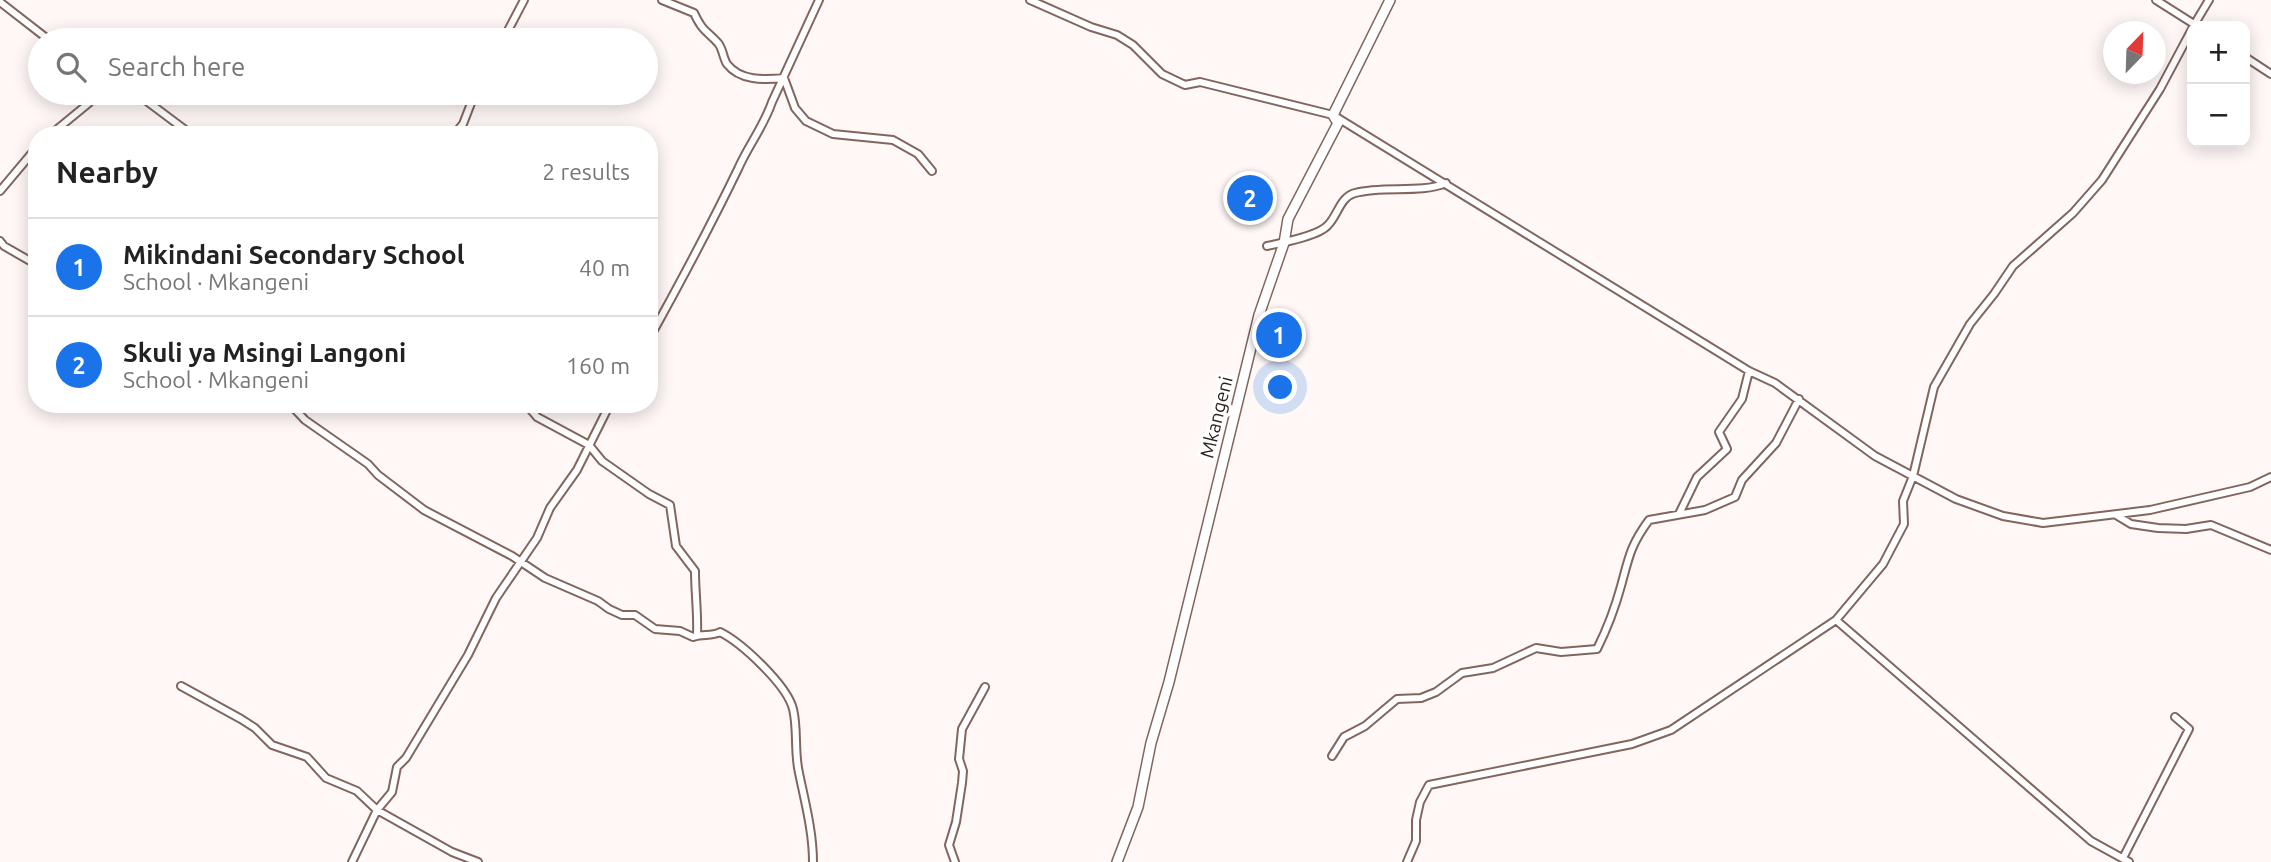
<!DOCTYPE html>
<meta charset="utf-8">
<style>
body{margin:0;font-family:Ubuntu,sans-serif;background:#f2f2f2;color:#222}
.controls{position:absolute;right:21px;top:21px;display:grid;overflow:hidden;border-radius:14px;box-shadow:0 4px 18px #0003}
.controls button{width:63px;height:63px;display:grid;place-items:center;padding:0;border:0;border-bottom:2px solid #e0e0e0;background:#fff;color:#222;font:35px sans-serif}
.compass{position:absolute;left:2103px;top:21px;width:63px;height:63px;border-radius:50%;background:#fff;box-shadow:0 4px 18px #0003;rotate:23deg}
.you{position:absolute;left:1281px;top:388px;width:24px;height:24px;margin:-18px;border:5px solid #fff;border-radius:50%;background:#1a73e8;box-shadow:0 0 0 10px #1a73e833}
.badge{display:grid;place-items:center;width:46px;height:46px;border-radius:50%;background:#1a73e8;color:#fff;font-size:23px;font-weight:700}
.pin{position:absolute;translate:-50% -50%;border:4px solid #fff;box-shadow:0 2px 7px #0006}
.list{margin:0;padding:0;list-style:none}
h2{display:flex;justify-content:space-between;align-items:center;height:91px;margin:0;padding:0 28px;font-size:30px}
h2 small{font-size:23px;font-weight:400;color:#767676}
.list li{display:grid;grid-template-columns:46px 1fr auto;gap:21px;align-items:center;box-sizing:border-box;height:98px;padding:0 28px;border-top:2px solid #e0e0e0}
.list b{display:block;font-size:26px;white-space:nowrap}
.list p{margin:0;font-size:23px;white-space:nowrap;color:#767676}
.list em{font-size:23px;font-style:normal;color:#767676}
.icon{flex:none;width:38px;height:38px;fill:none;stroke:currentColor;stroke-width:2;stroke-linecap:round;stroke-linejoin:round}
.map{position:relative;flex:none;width:2271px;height:862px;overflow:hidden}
.search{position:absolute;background:#fff;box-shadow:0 4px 18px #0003;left:28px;top:28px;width:630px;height:77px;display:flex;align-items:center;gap:18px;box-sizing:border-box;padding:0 24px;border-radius:38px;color:#767676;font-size:26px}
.panel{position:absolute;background:#fff;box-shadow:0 4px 18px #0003;left:28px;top:126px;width:630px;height:287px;border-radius:28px}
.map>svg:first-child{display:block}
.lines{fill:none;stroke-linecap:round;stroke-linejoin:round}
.street-casing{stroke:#82665e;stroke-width:10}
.secondary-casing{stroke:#82665e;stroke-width:12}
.street{stroke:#fff;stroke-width:6}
.secondary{stroke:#fff;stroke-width:9}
.labels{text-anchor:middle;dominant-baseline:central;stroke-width:7;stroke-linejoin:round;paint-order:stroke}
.street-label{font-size:19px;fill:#2f2320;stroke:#fff}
</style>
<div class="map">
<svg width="2271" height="862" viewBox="0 0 2271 862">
<rect width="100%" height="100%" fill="#fff8f6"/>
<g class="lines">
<defs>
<path id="street" d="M662 0 694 13C703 32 706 30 718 43 723 49 723 58 727 64 740 81 764 80 784 78L795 108 806 121 833 134 893 140 918 154 932 171
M1030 0 1091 27 1117 35 1133 45 1162 74 1185 85 1200 82 1333 115 1749 371 1775 383 1875 456 1956 499 2003 516 2043 523 2150 510 2250 487 2271 477
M2156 0 2197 26
M0 2 49 40
M2194 25 2209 0
M503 40 524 0
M2245 57 2271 74
M136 93 188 132V135
M50 135 89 103 95 93
M454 135 463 124 475 93
M0 191 37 147
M0 241 4 246 37 265
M1267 246C1281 243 1319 236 1328 225 1338 215 1340 197 1355 193 1384 185 1420 194 1446 183
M649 339C680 283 710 227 738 169 748 146 764 126 772 102L819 0
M290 404 305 420 368 464 378 475 424 510 512 556 545 578 598 601 609 609 622 615H635L655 629 680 631 693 637C703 633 711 637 720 632 742 643 787 685 793 709 798 729 794 752 799 773 805 802 813 832 813 862
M526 404 537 417 589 445 602 461 649 494 670 505 676 546 695 571C695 593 698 613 697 635
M1679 514 1697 477 1727 449 1719 432 1742 399 1749 371
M2116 515 2131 524 2158 528 2186 529 2211 525 2271 550
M1836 620 1883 564 1904 524 1903 501 1913 476 1934 387 1970 324 1994 294 2013 266 2073 213 2102 180 2160 89 2192 29
M181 686 241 719 255 728 272 745 307 757 326 778 357 791 377 810 452 852 478 862
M1332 756 1344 737 1365 726 1397 699 1421 698 1436 692 1462 673 1493 668 1536 648 1561 652 1597 649C1607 629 1615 608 1621 586 1629 557 1630 546 1649 520L1705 510 1735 497 1742 480 1776 443 1799 399
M2123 858 2189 729 2175 717
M352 862 377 810 392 792 397 767 406 758 468 655 496 598 537 538 550 508 577 470 610 404
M955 862 949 845 956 822 962 783 963 771 959 759 962 729 985 687
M1407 862 1416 841V820L1420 802 1429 785 1632 744 1671 730 1836 620 2091 841 2129 862"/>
<path id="secondary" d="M1117 862 1138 807 1151 743 1169 682 1259 315 1284 243 1288 219 1338 123 1333 115 1390 0"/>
</defs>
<use href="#street" class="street-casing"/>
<use href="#secondary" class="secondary-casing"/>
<use href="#street" class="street"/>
<use href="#secondary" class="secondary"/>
</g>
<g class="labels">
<g class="street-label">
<text transform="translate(1216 417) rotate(-76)">Mkangeni</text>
</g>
</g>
</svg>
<div class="controls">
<button>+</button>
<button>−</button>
</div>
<svg class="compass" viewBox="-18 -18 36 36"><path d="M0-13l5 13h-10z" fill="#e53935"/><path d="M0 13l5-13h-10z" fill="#767676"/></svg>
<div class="you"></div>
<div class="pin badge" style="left:1279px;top:335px">1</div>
<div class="pin badge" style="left:1250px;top:198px">2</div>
<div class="search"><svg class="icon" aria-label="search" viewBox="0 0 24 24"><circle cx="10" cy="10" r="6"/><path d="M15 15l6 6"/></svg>Search here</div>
<section class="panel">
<h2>Nearby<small>2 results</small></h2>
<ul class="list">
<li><span class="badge">1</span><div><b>Mikindani Secondary School</b><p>School · Mkangeni</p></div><em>40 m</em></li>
<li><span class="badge">2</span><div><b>Skuli ya Msingi Langoni</b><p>School · Mkangeni</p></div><em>160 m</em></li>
</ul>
</section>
</div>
